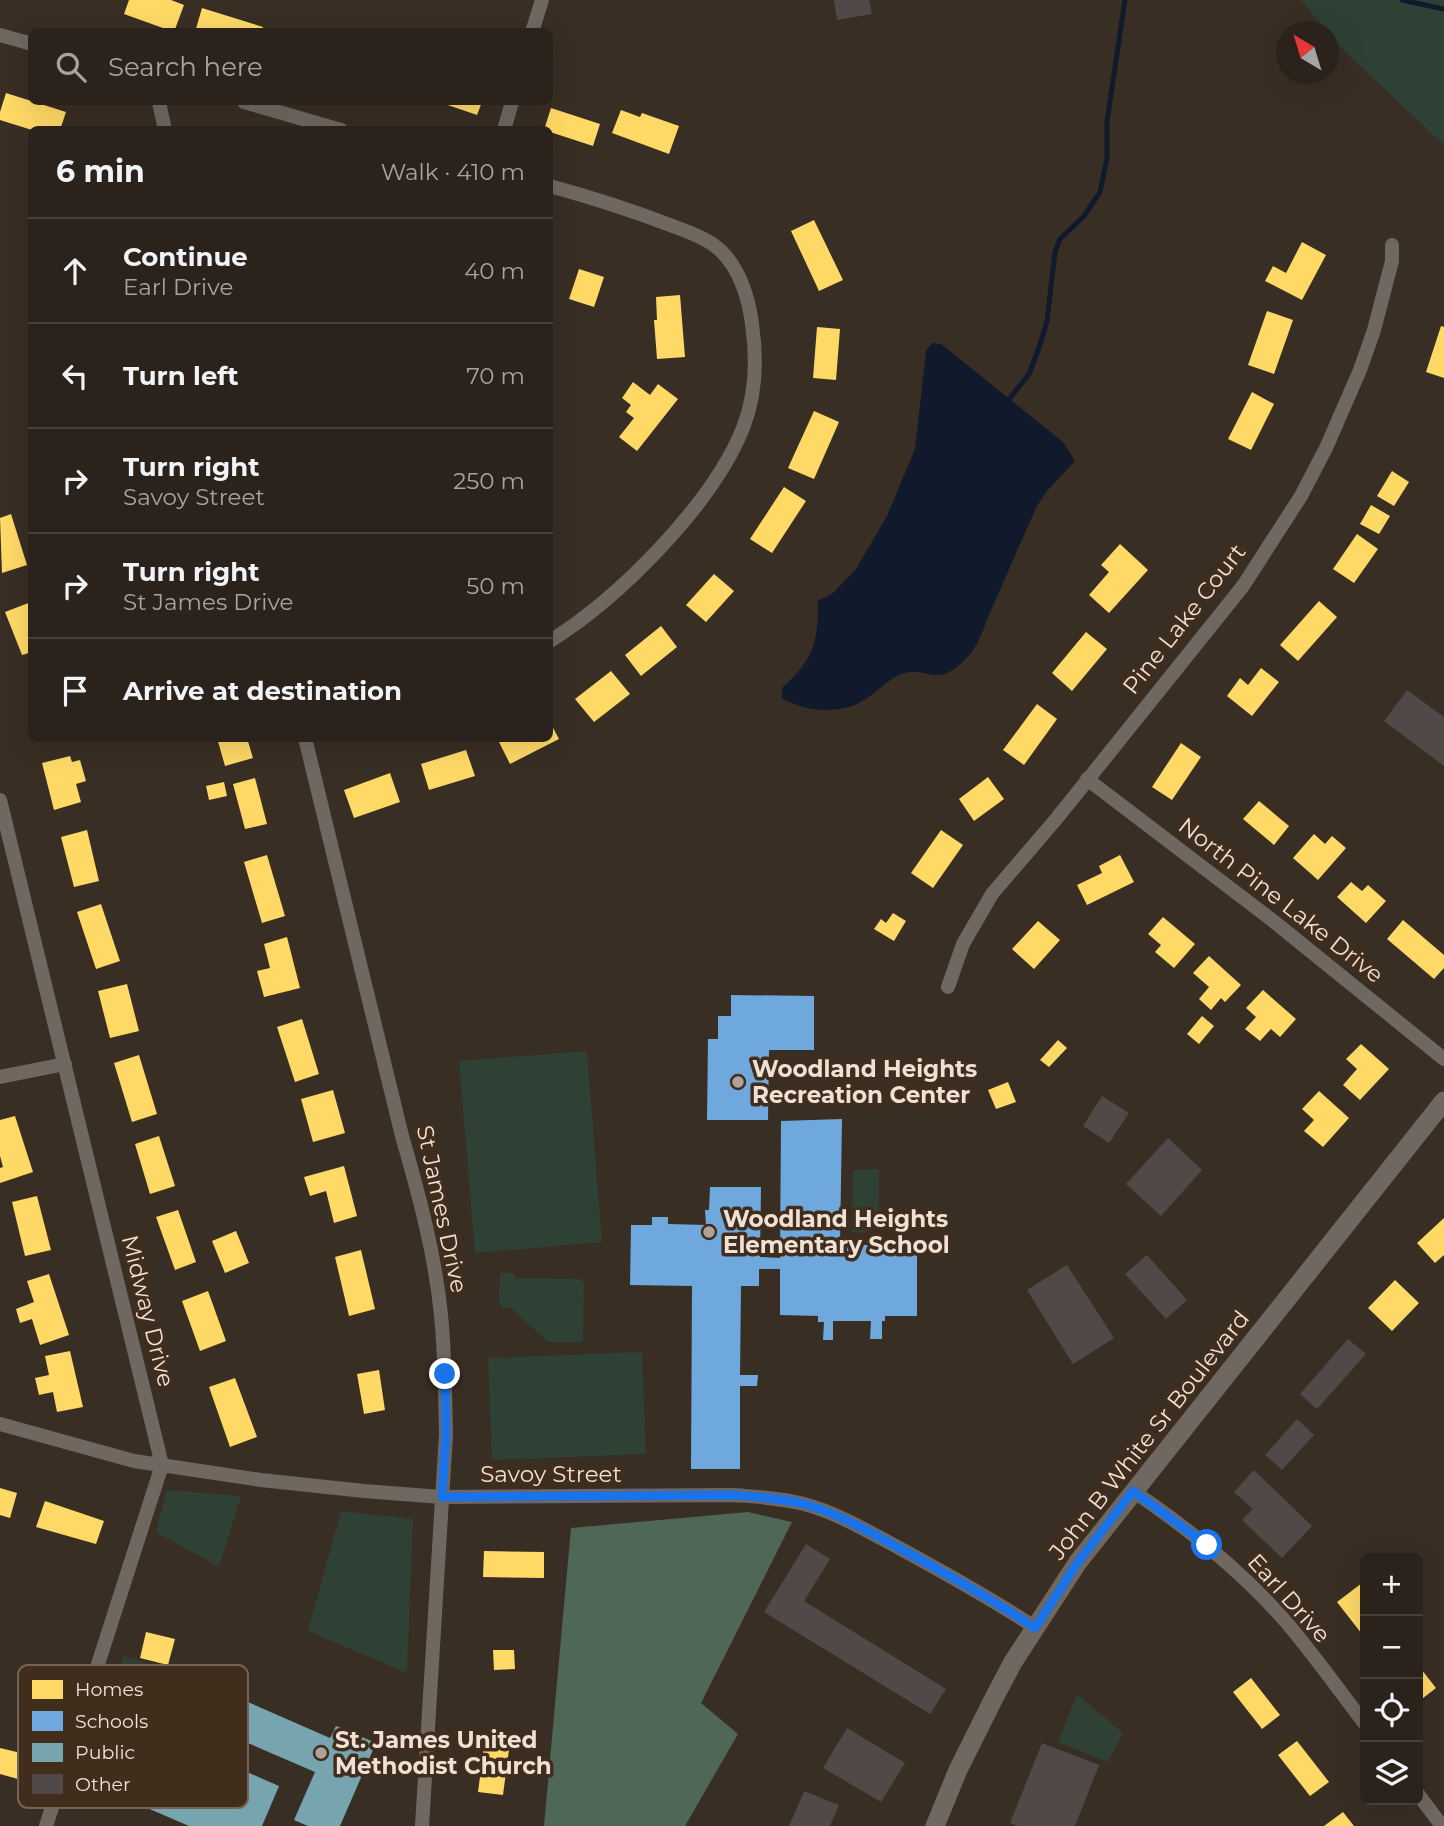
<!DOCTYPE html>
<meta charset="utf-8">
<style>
body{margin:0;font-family:Montserrat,sans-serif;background:#372f28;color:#f1f3f6}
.controls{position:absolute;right:21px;bottom:21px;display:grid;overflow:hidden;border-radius:10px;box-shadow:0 7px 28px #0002}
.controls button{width:63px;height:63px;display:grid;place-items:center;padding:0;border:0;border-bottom:2px solid #473f3a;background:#2b221b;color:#f1f3f6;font:35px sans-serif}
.compass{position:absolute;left:1276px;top:21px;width:63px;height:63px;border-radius:50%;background:#2b221b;box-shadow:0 7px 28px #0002;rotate:322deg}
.stop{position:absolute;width:21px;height:21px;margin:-16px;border:5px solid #1a73e8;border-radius:50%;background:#fff}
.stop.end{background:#1a73e8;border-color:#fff;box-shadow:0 2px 7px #0008}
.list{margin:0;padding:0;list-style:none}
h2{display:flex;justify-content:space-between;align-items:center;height:91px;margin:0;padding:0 28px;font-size:30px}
h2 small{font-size:23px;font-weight:400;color:#a6a4a3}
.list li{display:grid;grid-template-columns:46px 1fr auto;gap:21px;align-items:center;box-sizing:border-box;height:105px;padding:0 28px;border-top:2px solid #473f3a}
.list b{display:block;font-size:26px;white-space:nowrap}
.list p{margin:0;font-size:23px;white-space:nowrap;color:#a6a4a3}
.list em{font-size:23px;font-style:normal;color:#a6a4a3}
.icon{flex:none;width:38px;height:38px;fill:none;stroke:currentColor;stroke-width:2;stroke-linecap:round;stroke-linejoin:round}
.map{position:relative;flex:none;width:1444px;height:1826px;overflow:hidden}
.search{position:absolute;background:#2b221b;box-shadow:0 7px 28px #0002;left:28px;top:28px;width:525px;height:77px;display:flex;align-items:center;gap:18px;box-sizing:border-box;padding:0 24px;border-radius:10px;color:#a6a4a3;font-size:26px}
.panel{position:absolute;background:#2b221b;box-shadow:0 7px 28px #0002;left:28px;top:126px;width:525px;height:616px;border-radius:10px}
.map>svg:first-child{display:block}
.green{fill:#2f4134}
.forest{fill:#4f6756}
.water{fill:#11192c}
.homes{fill:#ffd966}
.schools{fill:#6fa8dc}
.public{fill:#76a5af}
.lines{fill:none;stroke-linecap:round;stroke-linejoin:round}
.stream{stroke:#11192c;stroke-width:5}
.building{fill:#504948}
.minor{stroke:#706760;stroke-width:14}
.secondary{stroke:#706760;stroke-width:19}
.route{stroke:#1a73e8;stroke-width:9}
.poi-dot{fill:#afa298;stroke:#412d1c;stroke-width:2.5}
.labels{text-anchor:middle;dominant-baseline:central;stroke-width:7;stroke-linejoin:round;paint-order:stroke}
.street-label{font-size:23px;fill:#eee1d7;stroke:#412d1c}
.poi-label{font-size:23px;font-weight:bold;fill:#eee1d7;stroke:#412d1c;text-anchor:start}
.key{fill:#412d1c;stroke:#756354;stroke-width:2}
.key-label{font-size:19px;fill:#eee1d7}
</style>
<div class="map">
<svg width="1444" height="1826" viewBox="0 0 1444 1826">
<rect width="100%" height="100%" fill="#392e24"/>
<path class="green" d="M1301 0H1444V145L1340 47Z
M587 1051 602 1242 475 1253 459 1061Z
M879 1169V1224L864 1233 852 1232 853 1170Z
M500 1273H514L516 1278 580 1279 584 1283 583 1342H548L511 1308H503L499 1303Z
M642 1352 646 1454 492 1460 488 1358Z
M167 1490 241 1496 219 1567 156 1532Z
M341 1511 413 1519 407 1673 308 1631Z
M124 1656 180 1674 147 1761 90 1737Z
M1077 1694 1123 1733 1108 1762 1058 1742Z"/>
<path class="forest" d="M748 1512 792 1522 701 1703 738 1734 685 1826H544L571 1528Z"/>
<path class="water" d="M932 343 941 344 1063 442 1075 461 1047 491 1037 506C1021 542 1005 578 989 615 984 627 979 643 971 653 935 695 928 662 899 675 886 681 876 693 864 700 841 715 804 712 782 698V688C814 659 818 643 818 601L833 593 856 569 887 516 915 449 926 351Z"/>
<path class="homes" d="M129 0H171L184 5 174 32 124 14Z
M202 8 263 27 262 32H195Z
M6 93 66 112 60 130H32L0 120V112Z
M439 102H482L477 115Z
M551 108 600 124 593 146 544 130Z
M621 110 640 117 642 113 679 126 669 154 612 133Z
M814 220 843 280 819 291 791 231Z
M1302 242 1326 255 1302 300 1265 281 1273 266 1286 273Z
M579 269 604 277 594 307 569 299Z
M680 295 685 357 657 359 654 320H657L656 297Z
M1267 311 1293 320 1274 374 1248 365Z
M1441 326 1444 327V378L1426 372Z
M817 327 840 329 836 380 813 378Z
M633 382 650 395 658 384 678 399 637 451 619 437 634 418 626 412 631 405 622 398Z
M1252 392 1274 404 1251 450 1228 439Z
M814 411 839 422 814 479 788 468Z
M1392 471 1409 482 1394 506 1377 496Z
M784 487 806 501 772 553 750 539Z
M1371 505 1390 516 1379 534 1360 524Z
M11 514 27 565 2 573 0 518Z
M1357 534 1378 549 1354 583 1333 569Z
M1120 544 1148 570 1109 613 1089 595 1109 572 1101 565Z
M714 574 734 591 706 622 686 605Z
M1319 601 1337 617 1298 661 1280 645Z
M31 602 32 652 22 655 5 612Z
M661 626 677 647 641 676 625 655Z
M1086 632 1107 649 1072 691 1052 673Z
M1261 668 1279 682 1252 716 1227 696 1240 678 1248 685Z
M611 671 630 694 594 722 575 699Z
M1037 704 1057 719 1024 765 1003 750Z
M550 722 559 739 510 764 498 740 550 738Z
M217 738H247L253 758 225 766Z
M1181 743 1201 757 1172 800 1152 787Z
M466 750 475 776 429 790 421 764Z
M70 756 72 762 80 760 86 781 76 784 81 802 54 810 42 763Z
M390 773 400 802 354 818 344 790Z
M988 777 1004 799 974 821 959 799Z
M255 778 267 824 245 829 233 784Z
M224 782 227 796 209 800 206 786Z
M1259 801 1289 826 1274 845 1243 819Z
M87 830 99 881 74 887 61 837Z
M941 830 963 845 933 888 911 873Z
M1314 834 1325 844 1332 836 1346 848 1318 880 1293 858Z
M267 855 285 916 262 923 244 862Z
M1120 855 1134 882 1087 905 1077 885 1102 873 1099 866Z
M1351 882 1362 891 1368 885 1386 901 1366 923 1337 897Z
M101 904 120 961 96 969 77 912Z
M893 913 906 921 894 941 874 929 881 919 886 923Z
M1163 917 1195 944 1174 968 1155 952 1161 945 1148 934Z
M1403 920 1444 955V968L1434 979 1387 939Z
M1038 921 1060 940 1034 969 1012 949Z
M287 937 300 988 264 997 257 971 270 968 264 944Z
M1209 956 1241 985 1225 1002 1221 998 1211 1010 1199 999 1209 987 1193 973Z
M127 984 139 1031 110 1038 98 991Z
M1263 990 1296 1019 1280 1037 1271 1029 1260 1041 1245 1029 1256 1017 1246 1008Z
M1202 1016 1214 1026 1199 1044 1187 1034Z
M302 1019 319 1074 295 1082 277 1027Z
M1058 1040 1067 1048 1049 1067 1040 1060Z
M1361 1044 1389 1069 1360 1100 1343 1085 1357 1069 1346 1059Z
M139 1055 157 1114 132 1122 114 1063Z
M1008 1082 1016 1102 996 1109 988 1090Z
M333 1090 345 1133 313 1142 301 1099Z
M1319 1091 1349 1118 1323 1147 1304 1131 1314 1120 1302 1109Z
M15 1116 33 1172 0 1183V1168L3 1167 0 1156V1120Z
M159 1136 175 1186 150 1194 135 1144Z
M344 1166 357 1216 334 1223 326 1191 310 1196 304 1177Z
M37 1196 51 1250 25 1256 12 1202Z
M178 1210 196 1262 175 1270 156 1217Z
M1444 1218V1255L1435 1263 1417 1243Z
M236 1231 249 1263 225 1273 212 1241Z
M361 1250 375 1309 349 1316 335 1257Z
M49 1274 69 1335 40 1345 32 1319 20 1323 16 1309 34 1302 27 1281Z
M1395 1280 1419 1303 1392 1331 1368 1308Z
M208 1291 226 1341 200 1351 182 1301Z
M70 1351 83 1407 57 1412 53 1392 39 1395 35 1378 49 1375 45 1356Z
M379 1370 385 1410 364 1414 357 1374Z
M235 1378 257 1437 230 1447 209 1387Z
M0 1488 17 1493 10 1518 0 1515Z
M45 1501 104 1521 96 1544 36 1527Z
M484 1551 544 1552V1578L483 1577Z
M1362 1583 1365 1587V1638L1337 1602Z
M146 1632 175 1639 168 1665 140 1658Z
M493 1650H514L515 1669 494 1670Z
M1418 1665 1436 1688 1418 1702Z
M1251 1678 1280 1715 1262 1729 1233 1692Z
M485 1739 510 1742 503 1795 478 1792Z
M1297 1741 1329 1782 1310 1796 1278 1755Z
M0 1748 25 1754 18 1779 0 1774Z
M1343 1812 1354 1826H1324Z"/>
<path class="schools" d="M731 995 814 996V1050H769L768 1120H707L708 1039H718V1016H731Z
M842 1119 840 1245H917V1316H885V1321H882V1339H870L871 1321H833V1340H823L824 1322H818V1316L780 1315V1269H759V1286H741L740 1375H758L757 1386H740V1469H691L692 1286 630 1285 631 1225H652V1217H668V1224L706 1225 705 1210H709L710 1187H761L760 1257 780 1258 781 1121Z"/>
<path class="public" d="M193 1678 330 1738 336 1726 376 1743 340 1826H308L294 1820 315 1772 213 1728 194 1769 217 1779 224 1762 279 1786 262 1826H189L138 1804Z"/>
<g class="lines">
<path class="stream" d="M1402 0 1444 9
M1010 398 1029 374 1039 348 1047 321 1055 252 1060 239 1084 216 1100 192 1107 158V121L1125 0"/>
</g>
<path class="building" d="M834 0H869L872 14 837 20Z
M1407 690 1444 717V766L1384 721Z
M1102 1096 1129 1113 1109 1143 1083 1126Z
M1168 1138 1202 1170 1161 1216 1126 1184Z
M1147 1255 1187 1300 1166 1319 1125 1274Z
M1067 1265 1114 1338 1073 1364 1027 1290Z
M1348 1339 1366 1354 1317 1409 1300 1394Z
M1297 1419 1314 1435 1282 1470 1265 1455Z
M1254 1470 1312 1526 1282 1558 1242 1520 1253 1509 1234 1492Z
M806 1544 830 1559 804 1601 946 1689 930 1714 764 1612Z
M847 1728 905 1763 881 1802 823 1768Z
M1042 1743 1099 1765 1075 1826H1018L1010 1823Z
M804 1791 839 1805 830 1826H789Z"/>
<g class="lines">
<path class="minor" d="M532 32 542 0
M0 35 32 44
M159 102 165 130
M244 102 341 130
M504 130 512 102
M550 186C590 197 631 210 670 225 688 232 708 238 722 252 740 270 749 299 752 324 757 358 756 395 743 428 712 505 619 598 550 641
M305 738 402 1136C419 1195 435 1254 441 1315 445 1355 445 1394 446 1434L422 1826
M1087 779 1272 920 1444 1059
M0 800 162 1465 46 1826
M948 987 963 944 992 894 1057 818 1243 586 1301 496 1326 448 1360 370 1374 330 1392 261V245
M0 1077 65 1064
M0 1424 134 1461 261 1480 364 1491 442 1497 734 1495C758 1497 781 1498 804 1504 838 1513 869 1532 901 1549 947 1574 992 1599 1036 1628
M1133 1491C1189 1529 1242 1571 1287 1623 1314 1655 1339 1690 1365 1724
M1418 1794 1442 1826"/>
<path class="secondary" d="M935 1826 958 1770 994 1698 1013 1662 1078 1562 1444 1101"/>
</g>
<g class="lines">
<path class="route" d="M445 1374 446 1434 442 1497 734 1495C758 1497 781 1498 804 1504 838 1513 869 1532 901 1549 947 1574 992 1599 1035 1628L1078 1562 1133 1491 1207 1545"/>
</g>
<g class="poi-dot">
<circle cx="738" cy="1082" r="7"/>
<circle cx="709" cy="1232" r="7"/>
<circle cx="321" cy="1753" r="7"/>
</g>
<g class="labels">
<g class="street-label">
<text transform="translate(1184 619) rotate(-52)">Pine Lake Court</text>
<text transform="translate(1281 900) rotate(38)">North Pine Lake Drive</text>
<text transform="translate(442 1209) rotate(78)">St James Drive</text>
<text transform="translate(148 1311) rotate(76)">Midway Drive</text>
<text transform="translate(1149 1435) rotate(-52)">John B White Sr Boulevard</text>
<text x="551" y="1474">Savoy Street</text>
<text transform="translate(1289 1598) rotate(48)">Earl Drive</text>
</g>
<g class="poi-label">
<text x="752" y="1069">Woodland Heights<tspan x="752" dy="26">Recreation Center</tspan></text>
<text x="723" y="1219">Woodland Heights<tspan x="723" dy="26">Elementary School</tspan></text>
<text x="335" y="1740">St. James United<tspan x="335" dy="26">Methodist Church</tspan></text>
</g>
</g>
<rect x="18" y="1665" width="230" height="143" rx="10" class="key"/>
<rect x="32" y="1680" width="31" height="19" fill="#ffd966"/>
<rect x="32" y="1711" width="31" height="20" fill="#6fa8dc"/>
<rect x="32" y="1743" width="31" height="19" fill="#76a5af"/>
<rect x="32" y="1774" width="31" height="20" fill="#504948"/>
<g class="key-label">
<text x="75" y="1696">Homes</text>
<text x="75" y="1728">Schools</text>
<text x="75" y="1759">Public</text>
<text x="75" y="1791">Other</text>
</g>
</svg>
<div class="controls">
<button>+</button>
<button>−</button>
<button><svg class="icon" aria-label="locate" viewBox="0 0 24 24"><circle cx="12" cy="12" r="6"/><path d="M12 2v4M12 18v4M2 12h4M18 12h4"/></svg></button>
<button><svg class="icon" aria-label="layers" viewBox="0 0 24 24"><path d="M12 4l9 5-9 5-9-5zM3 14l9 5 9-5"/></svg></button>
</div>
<svg class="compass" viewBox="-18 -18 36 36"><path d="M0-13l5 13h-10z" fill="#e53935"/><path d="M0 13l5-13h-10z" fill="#a6a4a3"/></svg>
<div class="stop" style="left:1207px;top:1545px"></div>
<div class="stop end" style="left:445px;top:1374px"></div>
<div class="search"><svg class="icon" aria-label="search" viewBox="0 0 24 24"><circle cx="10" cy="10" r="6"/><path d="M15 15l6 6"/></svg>Search here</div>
<section class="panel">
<h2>6 min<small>Walk · 410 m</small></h2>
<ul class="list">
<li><svg class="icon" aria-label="ahead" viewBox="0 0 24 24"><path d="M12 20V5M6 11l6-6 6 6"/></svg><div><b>Continue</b><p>Earl Drive</p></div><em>40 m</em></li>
<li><svg class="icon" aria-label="left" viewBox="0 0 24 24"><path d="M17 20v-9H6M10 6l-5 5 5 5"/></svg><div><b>Turn left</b></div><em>70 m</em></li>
<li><svg class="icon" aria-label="right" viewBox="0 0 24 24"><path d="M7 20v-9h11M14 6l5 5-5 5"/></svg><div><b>Turn right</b><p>Savoy Street</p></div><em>250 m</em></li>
<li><svg class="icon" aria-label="right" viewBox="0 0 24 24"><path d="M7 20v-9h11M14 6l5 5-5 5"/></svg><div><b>Turn right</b><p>St James Drive</p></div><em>50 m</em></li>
<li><svg class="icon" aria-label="arrive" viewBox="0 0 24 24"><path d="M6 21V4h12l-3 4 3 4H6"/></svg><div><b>Arrive at destination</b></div></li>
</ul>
</section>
</div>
